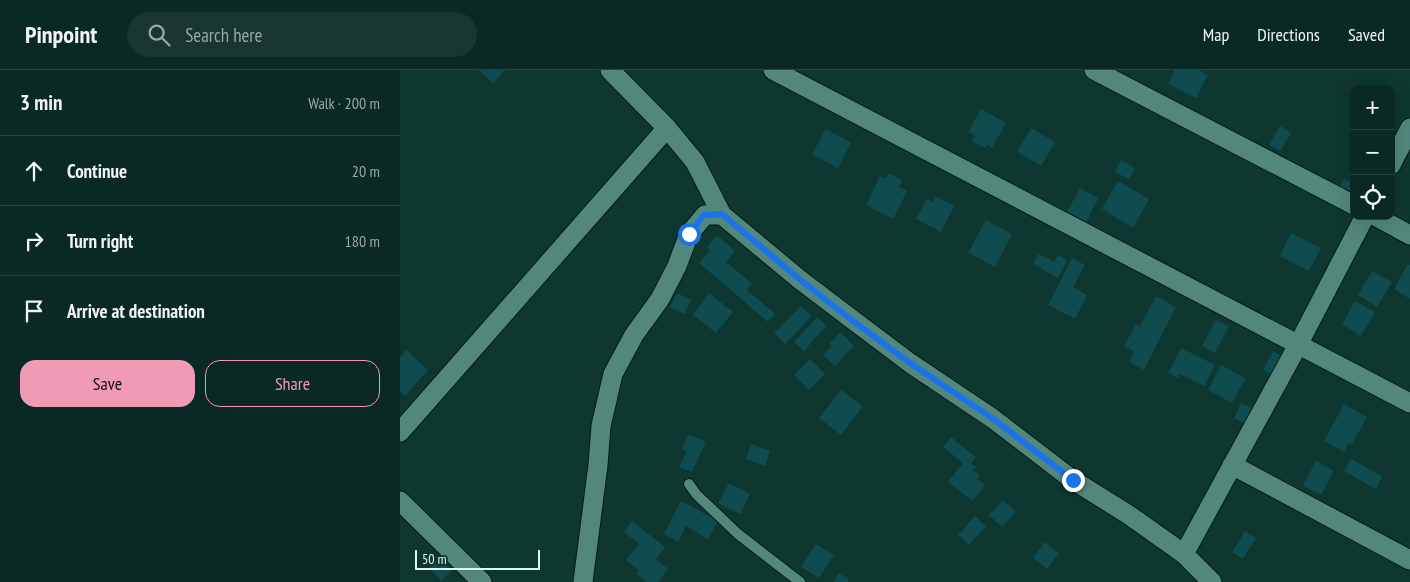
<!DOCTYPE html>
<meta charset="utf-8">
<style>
body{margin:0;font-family:"PT Sans Narrow",sans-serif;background:#183531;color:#f1f3f6}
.controls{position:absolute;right:15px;top:15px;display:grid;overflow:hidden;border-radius:10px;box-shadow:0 5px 20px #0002}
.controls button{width:45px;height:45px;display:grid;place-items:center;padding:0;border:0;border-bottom:1px solid #2a4541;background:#0a2924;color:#f1f3f6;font:25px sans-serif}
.scale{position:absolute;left:15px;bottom:12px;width:125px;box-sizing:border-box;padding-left:5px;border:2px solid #dcf7f0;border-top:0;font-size:14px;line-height:18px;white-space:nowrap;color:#dcf7f0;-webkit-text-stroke:4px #0e3730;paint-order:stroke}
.stop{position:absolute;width:15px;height:15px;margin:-11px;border:4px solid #1a73e8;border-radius:50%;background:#fff}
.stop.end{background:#1a73e8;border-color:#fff;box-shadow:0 1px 5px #0008}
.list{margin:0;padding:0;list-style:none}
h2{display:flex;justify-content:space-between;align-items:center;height:65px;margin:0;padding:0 20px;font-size:21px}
h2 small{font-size:16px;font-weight:400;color:#99a6a6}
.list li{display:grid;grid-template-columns:32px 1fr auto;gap:15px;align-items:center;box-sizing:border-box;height:70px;padding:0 20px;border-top:1px solid #2a4541}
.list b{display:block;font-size:19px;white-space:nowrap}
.list em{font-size:16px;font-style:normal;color:#99a6a6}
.actions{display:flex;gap:10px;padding:15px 20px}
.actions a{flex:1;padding:11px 0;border:1px solid #f09ab5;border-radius:15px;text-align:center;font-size:18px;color:#f09ab5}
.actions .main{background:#f09ab5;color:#111}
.icon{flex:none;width:28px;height:28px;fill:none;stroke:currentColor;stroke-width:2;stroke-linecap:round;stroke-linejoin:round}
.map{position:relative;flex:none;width:1010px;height:512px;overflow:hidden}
header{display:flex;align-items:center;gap:30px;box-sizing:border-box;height:70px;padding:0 25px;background:#0a2924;border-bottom:1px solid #2a4541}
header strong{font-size:24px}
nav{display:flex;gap:28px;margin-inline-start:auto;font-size:18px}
.search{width:350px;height:45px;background:#183531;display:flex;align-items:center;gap:12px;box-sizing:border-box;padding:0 18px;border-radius:28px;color:#99a6a6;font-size:19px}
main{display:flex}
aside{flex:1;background:#0a2924}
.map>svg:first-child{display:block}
.building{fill:#104c4f}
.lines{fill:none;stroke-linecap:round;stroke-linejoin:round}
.lane-casing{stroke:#021d18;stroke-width:12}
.street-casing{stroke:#021d18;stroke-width:21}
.lane{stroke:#53877c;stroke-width:10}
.street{stroke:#53877c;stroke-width:19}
.route{stroke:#1a73e8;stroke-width:6}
</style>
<header>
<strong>Pinpoint</strong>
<div class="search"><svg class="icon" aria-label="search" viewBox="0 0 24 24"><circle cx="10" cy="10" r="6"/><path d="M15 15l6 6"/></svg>Search here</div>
<nav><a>Map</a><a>Directions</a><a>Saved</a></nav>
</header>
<main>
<aside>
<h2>3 min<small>Walk · 200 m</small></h2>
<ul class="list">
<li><svg class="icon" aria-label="ahead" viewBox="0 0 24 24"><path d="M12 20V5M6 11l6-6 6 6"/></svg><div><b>Continue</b></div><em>20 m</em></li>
<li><svg class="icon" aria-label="right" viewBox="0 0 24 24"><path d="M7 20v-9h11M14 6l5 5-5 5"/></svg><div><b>Turn right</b></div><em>180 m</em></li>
<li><svg class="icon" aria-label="arrive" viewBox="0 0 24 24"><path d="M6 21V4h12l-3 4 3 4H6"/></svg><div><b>Arrive at destination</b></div></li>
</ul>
<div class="actions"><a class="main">Save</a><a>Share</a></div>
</aside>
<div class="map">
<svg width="1010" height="512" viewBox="0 0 1010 512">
<rect width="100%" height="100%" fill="#0e3730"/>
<path class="building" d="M79 0H105L93 13Z
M775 0H799L808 5 796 28 768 14Z
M581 39 606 53 592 78 587 75 585 78 572 71 575 66 568 62Z
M880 56 891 63 880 81 869 75Z
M631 58 655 72 641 96 617 82Z
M426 59 451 73 438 98 412 84Z
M721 90 735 98 729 109 715 102Z
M489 103 502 110 499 117 507 121 493 149 466 135 480 106 486 109Z
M944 109 954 114V130L937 121Z
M718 111 749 129 733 158 702 139Z
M680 118 698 128 686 152 667 142Z
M535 126 554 136 541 162 516 149 527 129 533 132Z
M586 150 612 164 595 197 568 183Z
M891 163 921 178 909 201 880 186Z
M317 165 335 181 326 192 352 214 347 220 375 244 368 252 299 193 310 180 307 177Z
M639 184 654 192 658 185 667 190 658 208 633 194Z
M672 188 685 195 673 217 687 225 675 249 648 235Z
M1008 194 1010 195V229L994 219Z
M972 201 992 212 977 237 958 225Z
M277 223 291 230 284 244 270 237Z
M309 223 333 242 316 263 293 245Z
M756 226 776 237 744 300 729 292 734 281 724 276 736 254 740 256Z
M955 231 975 242 961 266 942 254Z
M401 236 412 246 385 274 374 263Z
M417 247 426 256 404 281 394 272Z
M816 250 829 256 815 283 802 276Z
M440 262 454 276 435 296 423 285 432 276 429 274Z
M781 278 815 295 804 316 780 304 778 308 768 303Z
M6 280 28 300 5 326 0 322V287Z
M873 281 886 289 876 307 863 300Z
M410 289 425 304 409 320 394 305Z
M821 295 846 308 832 333 808 320Z
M441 320 463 336 441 365 419 348Z
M841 333 857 341 850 356 834 348Z
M944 334 967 347 952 374 949 373 944 382 924 371Z
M289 364 306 372 292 402 279 397 287 381 282 379Z
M551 367 576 387 571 394 576 397 573 400 580 405 577 409 585 415 573 431 548 412 563 393 543 377Z
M351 374 370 381 365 396 346 389Z
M951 389 982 406 976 419 944 401Z
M916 391 934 401 921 425 903 416Z
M329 413 350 424 340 444 318 433Z
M603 430 616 442 602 457 589 445Z
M281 431 318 451 308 469 286 456 278 472 264 464Z
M575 446 586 456 569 475 558 465Z
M232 451 265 477 256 489 268 499 258 512H247L236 504 239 500 226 490 239 474 224 462Z
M845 461 856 468 843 489 832 482Z
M645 472 659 483 647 499 633 488Z
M416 474 434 485 419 508 401 497Z
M39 488 51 501 41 511 29 498Z
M439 503 449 510 448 512H433Z"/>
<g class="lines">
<defs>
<path id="lane" d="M289 414 296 424 338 464 400 512"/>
<path id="street" d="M210 0 267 58 295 92 322 145
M373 0 1010 333
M694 0 954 135
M991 95 1010 58
M975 146 1010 165
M0 362 267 58
M832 395 1010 490
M0 431 82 512
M784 484 898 275 965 146
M183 512 198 395 201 356 213 304 234 265 260 229 277 196 289 164 305 145H322L399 209 449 247 510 293 592 348 673 410 729 445 784 484 812 512"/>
</defs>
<use href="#lane" class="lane-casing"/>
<use href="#street" class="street-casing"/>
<use href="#lane" class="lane"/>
<use href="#street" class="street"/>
</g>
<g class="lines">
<path class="route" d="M289 164 304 145 322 144 398 208 449 248 510 293 592 348 673 410"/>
</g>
</svg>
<div class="controls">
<button>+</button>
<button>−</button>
<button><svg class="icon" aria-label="locate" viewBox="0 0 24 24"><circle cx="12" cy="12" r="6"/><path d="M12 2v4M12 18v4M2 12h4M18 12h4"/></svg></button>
</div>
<div class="scale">50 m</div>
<div class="stop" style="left:289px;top:164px"></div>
<div class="stop end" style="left:673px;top:410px"></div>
</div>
</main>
